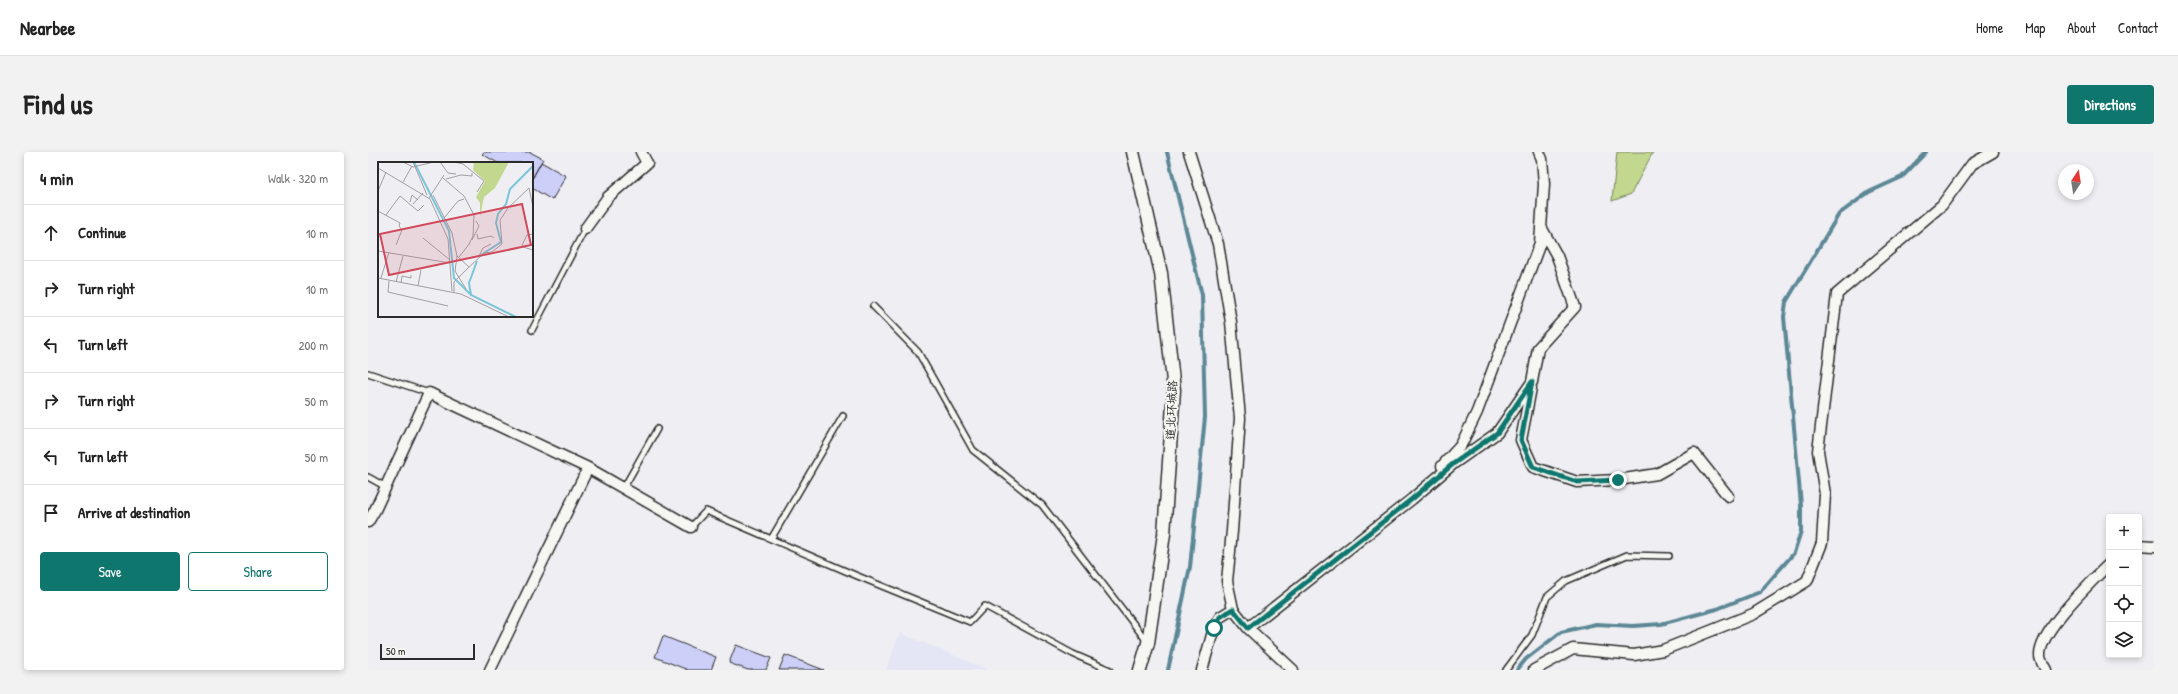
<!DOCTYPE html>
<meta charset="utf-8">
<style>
body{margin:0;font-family:"Patrick Hand","LXGW WenKai TC",sans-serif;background:#f2f2f2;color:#222}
.controls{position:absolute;right:12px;bottom:12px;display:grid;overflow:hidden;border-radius:4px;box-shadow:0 2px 6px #0003}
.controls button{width:36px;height:36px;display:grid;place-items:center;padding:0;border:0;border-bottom:1px solid #e0e0e0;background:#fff;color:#222;font:20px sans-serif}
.compass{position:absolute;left:1690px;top:12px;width:36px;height:36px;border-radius:50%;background:#fff;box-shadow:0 2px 6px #0003;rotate:12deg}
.scale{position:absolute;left:12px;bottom:10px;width:95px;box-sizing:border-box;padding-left:4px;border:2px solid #2b2b2b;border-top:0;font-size:11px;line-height:14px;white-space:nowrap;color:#2b2b2b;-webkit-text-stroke:3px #f6f6f2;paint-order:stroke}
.stop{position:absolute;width:12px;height:12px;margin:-9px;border:3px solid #0f766e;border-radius:50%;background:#fff}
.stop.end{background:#0f766e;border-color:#fff;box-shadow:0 1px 4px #0008}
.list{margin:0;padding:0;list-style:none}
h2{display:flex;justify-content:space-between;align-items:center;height:52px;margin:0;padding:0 16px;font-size:17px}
h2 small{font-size:13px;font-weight:400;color:#767676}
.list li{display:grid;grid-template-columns:26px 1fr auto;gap:12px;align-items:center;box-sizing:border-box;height:56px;padding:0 16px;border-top:1px solid #e0e0e0}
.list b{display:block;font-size:15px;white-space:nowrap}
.list em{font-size:13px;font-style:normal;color:#767676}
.actions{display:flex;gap:8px;padding:12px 16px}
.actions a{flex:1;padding:9px 0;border:1px solid #0f766e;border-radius:4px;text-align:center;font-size:14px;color:#0f766e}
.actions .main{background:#0f766e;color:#fff}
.icon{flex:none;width:22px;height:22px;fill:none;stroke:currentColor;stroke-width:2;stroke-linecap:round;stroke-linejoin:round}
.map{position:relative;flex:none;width:1786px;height:518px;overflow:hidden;border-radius:4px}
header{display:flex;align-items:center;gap:24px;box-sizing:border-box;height:56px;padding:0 20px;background:#fff;border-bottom:1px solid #e0e0e0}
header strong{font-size:19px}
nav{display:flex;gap:22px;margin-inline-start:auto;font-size:14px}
.intro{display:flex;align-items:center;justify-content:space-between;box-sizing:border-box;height:96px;padding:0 24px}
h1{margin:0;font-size:28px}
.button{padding:10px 18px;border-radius:4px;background:#0f766e;color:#fff;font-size:14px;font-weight:700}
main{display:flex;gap:24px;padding:0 24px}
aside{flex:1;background:#fff;border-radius:4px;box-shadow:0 2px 6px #0003}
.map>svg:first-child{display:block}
.built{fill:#e4e5f5}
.green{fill:#c1d88e;stroke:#76825c}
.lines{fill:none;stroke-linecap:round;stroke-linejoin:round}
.stream{stroke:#5b8795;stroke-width:4}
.building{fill:#ccd0f9;stroke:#2b2b2b}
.service-casing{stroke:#2b2b2b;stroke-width:8}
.minor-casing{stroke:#2b2b2b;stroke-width:13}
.tertiary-casing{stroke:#2b2b2b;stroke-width:15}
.service{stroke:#f6f6f2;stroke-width:5}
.minor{stroke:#f6f6f2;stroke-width:10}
.tertiary{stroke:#f6f6f2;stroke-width:12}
.route{stroke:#0f766e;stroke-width:5}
.labels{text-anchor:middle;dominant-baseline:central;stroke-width:4;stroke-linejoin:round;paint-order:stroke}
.street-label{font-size:12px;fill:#2b2b2b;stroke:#f6f6f2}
.inset-river{fill:none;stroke:#7bc5db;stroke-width:2}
.inset-road{fill:none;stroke:#a0a0a3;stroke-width:1}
.view{fill:#d1495b;fill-opacity:0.15;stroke:#d1495b;stroke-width:2}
.inset-edge{fill:none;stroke:#2b2b2b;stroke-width:2}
</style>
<header>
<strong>Nearbee</strong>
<nav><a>Home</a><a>Map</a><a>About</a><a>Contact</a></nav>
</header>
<div class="intro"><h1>Find us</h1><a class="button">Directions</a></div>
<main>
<aside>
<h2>4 min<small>Walk · 320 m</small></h2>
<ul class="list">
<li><svg class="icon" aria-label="ahead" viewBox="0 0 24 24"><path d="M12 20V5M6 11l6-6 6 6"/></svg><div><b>Continue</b></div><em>10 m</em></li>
<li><svg class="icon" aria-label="right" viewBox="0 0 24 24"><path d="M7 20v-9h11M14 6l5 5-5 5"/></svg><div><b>Turn right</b></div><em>10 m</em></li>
<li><svg class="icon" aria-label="left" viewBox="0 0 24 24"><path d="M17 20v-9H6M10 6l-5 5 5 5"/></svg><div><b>Turn left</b></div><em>200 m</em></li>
<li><svg class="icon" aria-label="right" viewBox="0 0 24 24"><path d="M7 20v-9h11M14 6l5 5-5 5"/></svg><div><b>Turn right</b></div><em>50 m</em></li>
<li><svg class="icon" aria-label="left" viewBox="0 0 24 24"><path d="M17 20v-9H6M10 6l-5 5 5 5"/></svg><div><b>Turn left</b></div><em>50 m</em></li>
<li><svg class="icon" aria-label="arrive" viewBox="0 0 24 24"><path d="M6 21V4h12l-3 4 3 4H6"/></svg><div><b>Arrive at destination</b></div></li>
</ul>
<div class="actions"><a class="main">Save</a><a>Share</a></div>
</aside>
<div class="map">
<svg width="1786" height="518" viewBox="0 0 1786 518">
<rect width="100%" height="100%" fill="#eeeef3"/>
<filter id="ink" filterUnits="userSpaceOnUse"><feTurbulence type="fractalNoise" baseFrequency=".025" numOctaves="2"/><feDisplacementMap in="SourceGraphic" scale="8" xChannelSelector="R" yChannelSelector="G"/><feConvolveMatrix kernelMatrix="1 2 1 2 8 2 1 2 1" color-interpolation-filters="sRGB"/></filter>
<g filter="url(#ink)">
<path class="built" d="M532 481 620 518H518Z"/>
<path class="green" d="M1249 0H1285L1263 42 1244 49Z"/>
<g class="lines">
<path class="stream" d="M799 0 834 143 837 265 822 415 800 518
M1149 518 1158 507 1193 480 1228 472 1265 474 1293 472 1349 457 1392 440 1426 401 1433 379V353L1416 165 1418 150 1471 62 1501 40 1534 25 1558 0"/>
</g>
<path class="building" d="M116 0H162L175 7 164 27V11H130L114 2Z
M173 10 198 24 184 48 164 36V27Z
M295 484 348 505 343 518H320L287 505Z
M368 493 403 506 398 518H380L361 511Z
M417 503 456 518H411Z"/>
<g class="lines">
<defs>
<path id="service" d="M505 154 550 200 605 298 674 353 778 488
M164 178 217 77
M0 221 61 241
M0 325 18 335
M255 337 289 277
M323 375 338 359 487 423 602 470 617 454 705 502 742 518
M403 387 475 264
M1138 518 1164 483 1179 445 1198 429 1259 403 1301 404"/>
<path id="minor" d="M821 0 850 92 863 170 872 266 864 379 859 429 865 457 880 476 925 518
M217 77 240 45 279 11 273 0
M1163 236 1153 288 1165 315 1209 330 1250 328 1289 322 1326 301 1360 344
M1074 314 1093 293 1109 260 1172 91 1176 32 1174 7 1171 0
M0 370 7 358 61 241 220 316 323 375
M1771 393 1786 394
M880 476 1044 347 1085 312 1129 281 1164 230 1170 196 1207 155 1189 104 1173 75
M122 518 220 316
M834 518 846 476 852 465 865 457
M1166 518 1205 497 1266 503 1295 498 1385 462 1439 429 1454 391 1457 342 1450 299 1469 142 1574 53 1604 12 1625 0
M1678 518C1676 514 1672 508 1672 504 1671 479 1723 430 1741 412"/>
<path id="tertiary" d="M765 0 793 121 806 238 796 382 780 491 772 518"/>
</defs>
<use href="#service" class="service-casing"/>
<use href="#minor" class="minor-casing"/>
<use href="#tertiary" class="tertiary-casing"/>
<use href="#service" class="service"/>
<use href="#minor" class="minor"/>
<use href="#tertiary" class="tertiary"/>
</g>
</g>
<g class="lines" filter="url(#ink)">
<path class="route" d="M846 476 852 465 865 457 880 476 1044 347 1085 312 1129 281 1164 230 1153 288 1165 315 1209 330 1250 328"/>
</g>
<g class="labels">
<g class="street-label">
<text transform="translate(803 258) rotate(-88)">道北环城路</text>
</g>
</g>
<g transform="translate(10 10)">
<rect width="155" height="155" fill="#eeeef3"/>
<path d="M96 0H131L117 26 106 35 102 55V41L98 35 107 19 95 8Z" fill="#c1d88e"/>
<path class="inset-river" d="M36 0 71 69 76 116 93 133 138 155M103 93 123 80 118 61 120 52 128 42 132 27 155 4M93 133 91 121 99 99"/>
<path class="inset-road" d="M25 0 35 5 56 0M35 0 49 33M62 0 70 11 78 12M76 0 85 2 106 19 99 30M0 6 52 37 70 77 74 129M65 16 86 34 96 53 95 74 91 82M68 17 83 13 94 14V11M25 20 34 4M0 29 8 10M55 33 74 71 79 94 91 105M51 36 66 13M32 40 34 33 40 38M35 42 45 31M0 49 22 61 21 64 24 68 18 83M8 53 22 34 40 49 46 43M66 56 80 39 86 37M99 72 100 77 113 74 116 76M155 72 149 73 144 83 145 85 155 88M45 76 72 98M94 78 101 64 98 59M0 89 72 101M79 94 77 109 88 127M101 94 105 86 113 82M81 95 92 81M0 116 83 132 131 155M3 116 11 90M11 119 10 130 70 144M18 120 25 94M23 121 24 114 33 116V113M40 124 43 108M76 130V120L88 108 106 91 114 90 124 82 122 58 130 46 151 26 155 45"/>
<path class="view" d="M144 42 153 83 11 113 2 72Z"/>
<rect width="155" height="155" class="inset-edge"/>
</g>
</svg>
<div class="controls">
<button>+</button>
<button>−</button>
<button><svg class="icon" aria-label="locate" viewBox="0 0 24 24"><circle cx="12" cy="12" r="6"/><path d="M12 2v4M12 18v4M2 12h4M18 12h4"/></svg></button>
<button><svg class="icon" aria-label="layers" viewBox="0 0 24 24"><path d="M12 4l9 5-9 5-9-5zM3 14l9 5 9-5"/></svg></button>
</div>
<svg class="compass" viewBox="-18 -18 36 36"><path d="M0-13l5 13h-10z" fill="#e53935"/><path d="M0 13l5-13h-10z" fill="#767676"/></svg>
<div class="scale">50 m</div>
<div class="stop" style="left:846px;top:476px"></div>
<div class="stop end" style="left:1250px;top:328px"></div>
</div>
</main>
